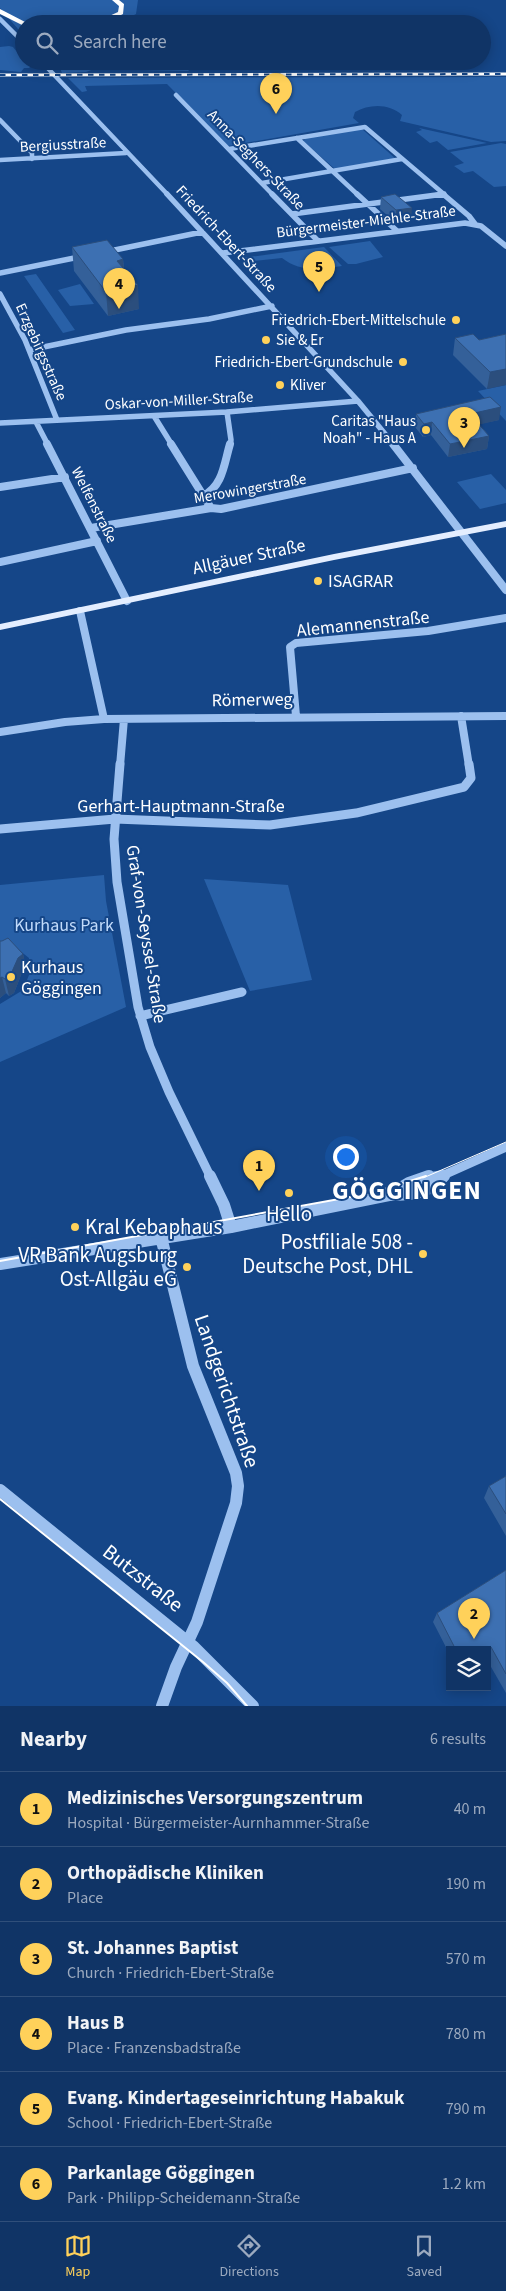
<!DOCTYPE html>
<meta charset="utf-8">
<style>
body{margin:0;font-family:"Source Sans 3",sans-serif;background:#193c6c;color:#f1f3f6}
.controls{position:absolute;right:15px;bottom:15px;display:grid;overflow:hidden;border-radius:0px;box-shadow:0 2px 12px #0003}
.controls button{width:45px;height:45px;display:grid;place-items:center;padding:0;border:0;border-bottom:1px solid #304f7a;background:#103466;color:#f1f3f6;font:25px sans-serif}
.you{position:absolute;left:345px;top:1156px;width:18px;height:18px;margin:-12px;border:4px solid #fff;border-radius:50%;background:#1a73e8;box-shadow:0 0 0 8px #1a73e833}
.badge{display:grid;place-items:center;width:32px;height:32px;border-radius:50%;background:#ffd15a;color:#111;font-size:16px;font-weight:700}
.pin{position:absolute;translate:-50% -41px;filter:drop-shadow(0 1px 2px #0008)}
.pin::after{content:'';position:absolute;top:26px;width:18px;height:15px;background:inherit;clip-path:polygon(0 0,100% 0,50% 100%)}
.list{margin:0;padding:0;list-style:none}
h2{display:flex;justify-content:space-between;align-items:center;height:65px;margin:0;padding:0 20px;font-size:21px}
h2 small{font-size:16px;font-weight:400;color:#9caabf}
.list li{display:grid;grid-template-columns:32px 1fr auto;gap:15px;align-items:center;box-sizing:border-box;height:75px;padding:0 20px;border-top:1px solid #304f7a}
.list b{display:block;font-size:19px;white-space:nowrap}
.list p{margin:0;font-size:16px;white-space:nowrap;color:#9caabf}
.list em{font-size:16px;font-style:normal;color:#9caabf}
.icon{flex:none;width:28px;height:28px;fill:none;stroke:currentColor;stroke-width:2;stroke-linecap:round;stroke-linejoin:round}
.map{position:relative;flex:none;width:506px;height:1706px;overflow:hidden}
.search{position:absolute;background:#103466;box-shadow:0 2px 12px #0003;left:15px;right:15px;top:15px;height:55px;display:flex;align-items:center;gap:12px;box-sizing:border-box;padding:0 18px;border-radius:28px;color:#9caabf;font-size:19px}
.sheet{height:515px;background:#103466}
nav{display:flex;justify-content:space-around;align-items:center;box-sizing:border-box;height:70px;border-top:1px solid #304f7a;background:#103466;font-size:14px;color:#9caabf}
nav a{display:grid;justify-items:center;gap:2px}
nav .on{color:#ffd15a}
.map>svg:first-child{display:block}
.green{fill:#2860a7}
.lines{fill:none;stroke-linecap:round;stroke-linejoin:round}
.minor-far4{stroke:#9cc0ef;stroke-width:4.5}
.minor-far3{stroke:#9cc0ef;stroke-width:5.5}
.minor-far2{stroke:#9cc0ef;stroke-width:8}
.minor-far1{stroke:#9cc0ef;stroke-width:9}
.minor{stroke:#9cc0ef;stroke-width:12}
.major{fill:#e4eeff;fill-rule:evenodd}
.highway{fill:#fff;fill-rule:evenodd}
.tram-far1{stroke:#fff;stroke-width:1}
.tram{stroke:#fff;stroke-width:2}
.rail-casing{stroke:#fff;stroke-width:3}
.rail{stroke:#154688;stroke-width:2;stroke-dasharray:5.5;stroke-linecap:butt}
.wall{fill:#346099}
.shaded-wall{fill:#2b4e7d}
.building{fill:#3d70b2;stroke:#2b4e7d}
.poi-dot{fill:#ffd15a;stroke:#154688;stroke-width:2}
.labels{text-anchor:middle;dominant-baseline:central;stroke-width:4;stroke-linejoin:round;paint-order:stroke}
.far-street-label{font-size:15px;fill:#fff;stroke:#154688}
.far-poi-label{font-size:15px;fill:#fff;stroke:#154688;text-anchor:end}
.street-label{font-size:18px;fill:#fff;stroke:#154688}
.poi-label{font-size:18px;fill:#fff;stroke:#154688;text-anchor:start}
.park-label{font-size:18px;fill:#c2dbfb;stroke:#154688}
.near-poi-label{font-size:21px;fill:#fff;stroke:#154688;text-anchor:end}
.near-street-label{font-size:21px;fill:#fff;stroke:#154688}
.near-district-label{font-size:26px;font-weight:bold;letter-spacing:1px;fill:#fff;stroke:#154688}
</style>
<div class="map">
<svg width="506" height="1706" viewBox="0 0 506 1706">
<rect width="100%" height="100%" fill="#154688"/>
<path class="green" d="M0 0H138L136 14 116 24H24V36L0 8Z
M9 46 13 47 24 61 31 66 29 68H24L21 72 0 70V47Z
M57 61H80L84 66 88 67 152 68 163 65 160 61H180L189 71 94 69 86 72 62 73Z
M506 77V141L491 142 400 121 402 115C389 103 369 104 355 112L353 118 359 123 228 146 167 84 85 86 87 91 82 92 68 78Z
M419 128 487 143 448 150 437 141 430 143 416 132 422 130Z
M362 129 396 159 335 169 303 141 306 138Z
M501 143 506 144V186L494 187 473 171 464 173 454 166 464 163 450 152Z
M370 241 383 257 356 264H348L329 247Z
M324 247 342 266C320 269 301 273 282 258L246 262 242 258Z
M36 274 75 330 63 333 24 276Z
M80 284 94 304 70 306 58 290Z
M506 385V421L478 391Z
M491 474 506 490V503L480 509 457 482Z
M104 875 106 901 126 1007 0 1062V1004L23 990 29 975V958L10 943 0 944V885Z
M204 879 288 885 312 980 250 991Z"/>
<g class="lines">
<path class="minor-far4" d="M0 19 24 43
M41 61 168 195
M176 95 273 195
M0 120 32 153V159
M297 138 358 195
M229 149 365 127 445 195
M0 160 126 153
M262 183 402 159
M436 195 444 194"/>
<path class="minor-far3" d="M167 194 358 401 394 445
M272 194 318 241
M357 194 397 231
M443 194 469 216 475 224
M292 214 444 194
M105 252 202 232
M223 253 465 223 481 226 506 246
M0 273 84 256
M0 294 25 340 57 420
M29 350 126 330 209 319 272 306
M227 412 231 440 230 445
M154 416 172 445
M36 422 48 445
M0 423 227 412 358 401"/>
<path class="minor-far2" d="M47 444 127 601
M171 444 211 508
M393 444 506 590
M0 487 65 477
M203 496C223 486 224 464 230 444
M91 528 211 508 221 509 413 468
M0 562 97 541
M80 611 104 719
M296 716 290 647 296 643 428 631 506 618
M461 716 469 766
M0 732 65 722 104 719 506 716
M120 766 124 719"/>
<path class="minor-far1" d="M120 764 114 839 117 882 138 1007 150 1047 169 1092 211 1178
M0 829 115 819 270 825 356 813 464 787 471 778 469 764
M140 1016 242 992
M424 1178 446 1174
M443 1178 446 1174 506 1147"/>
<path class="minor" d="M210 1176 224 1205 231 1227
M389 1195 409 1183 429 1176
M161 1237 193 1366 236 1473 238 1486 236 1503 197 1622 176 1667 162 1706
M0 1264 231 1227 389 1195C411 1195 429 1194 444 1176
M0 1490 194 1647 253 1706"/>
<path class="major" d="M506 521V527L334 560 0 630V624L334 554Z"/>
<path class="highway" d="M112 0H119L124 4 123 14 103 24H92L118 12 119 6Z
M0 9 29 24H24V26L0 14Z"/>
<path class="tram-far1" d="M423 1178 506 1142"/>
<path class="tram" d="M0 1261 372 1193 426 1176
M0 1499 203 1662 227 1683 247 1706"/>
<defs>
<path id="rail" d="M0 75 506 74"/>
</defs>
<use href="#rail" class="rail-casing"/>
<use href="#rail" class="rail"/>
</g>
<path class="wall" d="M381 197 411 220 395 222 380 209Z
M72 247 123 259 124 268 139 309 108 316 74 271Z
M506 334 487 389 453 355 455 338 479 340Z
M416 414 499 420 479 424 489 436 487 449 448 457 431 435 423 437 415 427Z
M0 941 23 954 27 971 21 975 14 993 9 996 6 993 0 998Z
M506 1475V1536L484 1498 489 1486 505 1477Z
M506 1570V1693L487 1660V1650H450V1655L433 1622 437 1613Z"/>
<path class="shaded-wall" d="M412 208 411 220 395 222 396 210Z
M123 259 125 283 117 261Z
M138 285 139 309 108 316 106 292Z
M506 369V385L487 389 490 372Z
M501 407 499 420 469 427 470 414Z
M432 422 431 435 423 437 424 424Z
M489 436 487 449 448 457 450 444Z
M23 954 27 971 21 975 14 993 9 996 5 979 18 958Z
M2 977 6 993 0 998V978Z"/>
<path class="building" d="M395 194 412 208 396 210 381 197Z
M107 240 123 259 117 261 138 285 106 292 72 247Z
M473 334 479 340 506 334V369L490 372 455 338Z
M490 397 501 407 470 414 489 436 450 444 432 422 424 424 416 414Z
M8 938 23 954 18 958 10 976 5 979 2 977 0 978V941H2Z
M506 1476V1514L489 1486Z
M506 1570V1674L491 1647 486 1650H456L437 1613Z"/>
<g class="poi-dot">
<circle cx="456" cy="320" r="5"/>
<circle cx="266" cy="340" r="5"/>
<circle cx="403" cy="362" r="5"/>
<circle cx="280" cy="385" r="5"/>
<circle cx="426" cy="430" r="5"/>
<circle cx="318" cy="581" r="5"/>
<circle cx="11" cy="977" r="5"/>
<circle cx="289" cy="1193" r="5"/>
<circle cx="75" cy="1227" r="5"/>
<circle cx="423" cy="1254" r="5"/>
<circle cx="187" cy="1267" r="5"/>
</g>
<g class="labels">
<g class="far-street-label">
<text transform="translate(63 145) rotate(-3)">Bergiusstraße</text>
<text transform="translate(256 160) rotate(46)">Anna-Seghers-Straße</text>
<text transform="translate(366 222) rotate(-7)">Bürgermeister-Miehle-Straße</text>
<text transform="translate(226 239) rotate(47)">Friedrich-Ebert-Straße</text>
<text transform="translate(41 352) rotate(66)">Erzgebirgsstraße</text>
<text transform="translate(179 401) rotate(-3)">Oskar-von-Miller-Straße</text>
<text transform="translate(250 489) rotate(-10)">Merowingerstraße</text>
<text transform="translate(94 505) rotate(63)">Welfenstraße</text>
</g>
<g class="far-poi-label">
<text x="446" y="320">Friedrich-Ebert-Mittelschule</text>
<text x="276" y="340" text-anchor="start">Sie &amp; Er</text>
<text x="393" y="362">Friedrich-Ebert-Grundschule</text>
<text x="290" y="385" text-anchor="start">Kliver</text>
<text x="416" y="421">Caritas "Haus<tspan x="416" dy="17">Noah" - Haus A</tspan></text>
</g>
<g class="street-label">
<text transform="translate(249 557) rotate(-12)">Allgäuer Straße</text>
<text transform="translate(363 624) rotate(-6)">Alemannenstraße</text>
<text transform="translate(252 700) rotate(-1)">Römerweg</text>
<text x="181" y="806">Gerhart-Hauptmann-Straße</text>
<text transform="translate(146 934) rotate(81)">Graf-von-Seyssel-Straße</text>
</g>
<g class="poi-label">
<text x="328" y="581">ISAGRAR</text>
<text x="21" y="967">Kurhaus<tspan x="21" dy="21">Göggingen</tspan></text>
</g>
<g class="park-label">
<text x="64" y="925">Kurhaus Park</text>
</g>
<g class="near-poi-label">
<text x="289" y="1214" text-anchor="middle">Hello</text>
<text x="85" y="1227" text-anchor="start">Kral Kebaphaus</text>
<text x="413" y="1242">Postfiliale 508 -<tspan x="413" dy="24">Deutsche Post, DHL</tspan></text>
<text x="177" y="1255">VR Bank Augsburg<tspan x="177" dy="24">Ost-Allgäu eG</tspan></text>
</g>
<g class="near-street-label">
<text transform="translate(227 1391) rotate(71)">Landgerichtstraße</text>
<text transform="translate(143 1578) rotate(38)">Butzstraße</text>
</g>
<g class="near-district-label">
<text x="407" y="1190">GÖGGINGEN</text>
</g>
</g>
</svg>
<div class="controls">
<button><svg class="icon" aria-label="layers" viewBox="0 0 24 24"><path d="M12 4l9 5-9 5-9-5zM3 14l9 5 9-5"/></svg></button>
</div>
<div class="you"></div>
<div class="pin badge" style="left:259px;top:1191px">1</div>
<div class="pin badge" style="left:474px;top:1639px">2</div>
<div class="pin badge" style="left:464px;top:448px">3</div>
<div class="pin badge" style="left:119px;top:309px">4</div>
<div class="pin badge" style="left:319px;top:292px">5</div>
<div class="pin badge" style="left:276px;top:114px">6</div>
<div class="search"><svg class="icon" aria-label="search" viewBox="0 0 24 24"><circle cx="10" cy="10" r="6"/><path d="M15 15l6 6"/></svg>Search here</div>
</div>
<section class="sheet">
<h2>Nearby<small>6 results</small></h2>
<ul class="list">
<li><span class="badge">1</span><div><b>Medizinisches Versorgungszentrum</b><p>Hospital · Bürgermeister-Aurnhammer-Straße</p></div><em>40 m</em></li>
<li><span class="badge">2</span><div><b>Orthopädische Kliniken</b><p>Place</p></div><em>190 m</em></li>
<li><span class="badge">3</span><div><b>St. Johannes Baptist</b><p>Church · Friedrich-Ebert-Straße</p></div><em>570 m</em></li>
<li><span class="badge">4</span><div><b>Haus B</b><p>Place · Franzensbadstraße</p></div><em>780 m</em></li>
<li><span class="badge">5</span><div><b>Evang. Kindertageseinrichtung Habakuk</b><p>School · Friedrich-Ebert-Straße</p></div><em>790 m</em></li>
<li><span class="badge">6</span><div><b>Parkanlage Göggingen</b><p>Park · Philipp-Scheidemann-Straße</p></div><em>1.2 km</em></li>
</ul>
</section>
<nav>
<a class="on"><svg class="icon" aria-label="map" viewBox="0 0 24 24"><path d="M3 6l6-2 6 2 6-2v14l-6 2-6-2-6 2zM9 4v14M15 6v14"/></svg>Map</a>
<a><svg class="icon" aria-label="directions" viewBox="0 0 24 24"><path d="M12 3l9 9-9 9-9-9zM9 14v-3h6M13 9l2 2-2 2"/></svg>Directions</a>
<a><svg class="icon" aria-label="saved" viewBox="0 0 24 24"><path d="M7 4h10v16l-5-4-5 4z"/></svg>Saved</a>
</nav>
